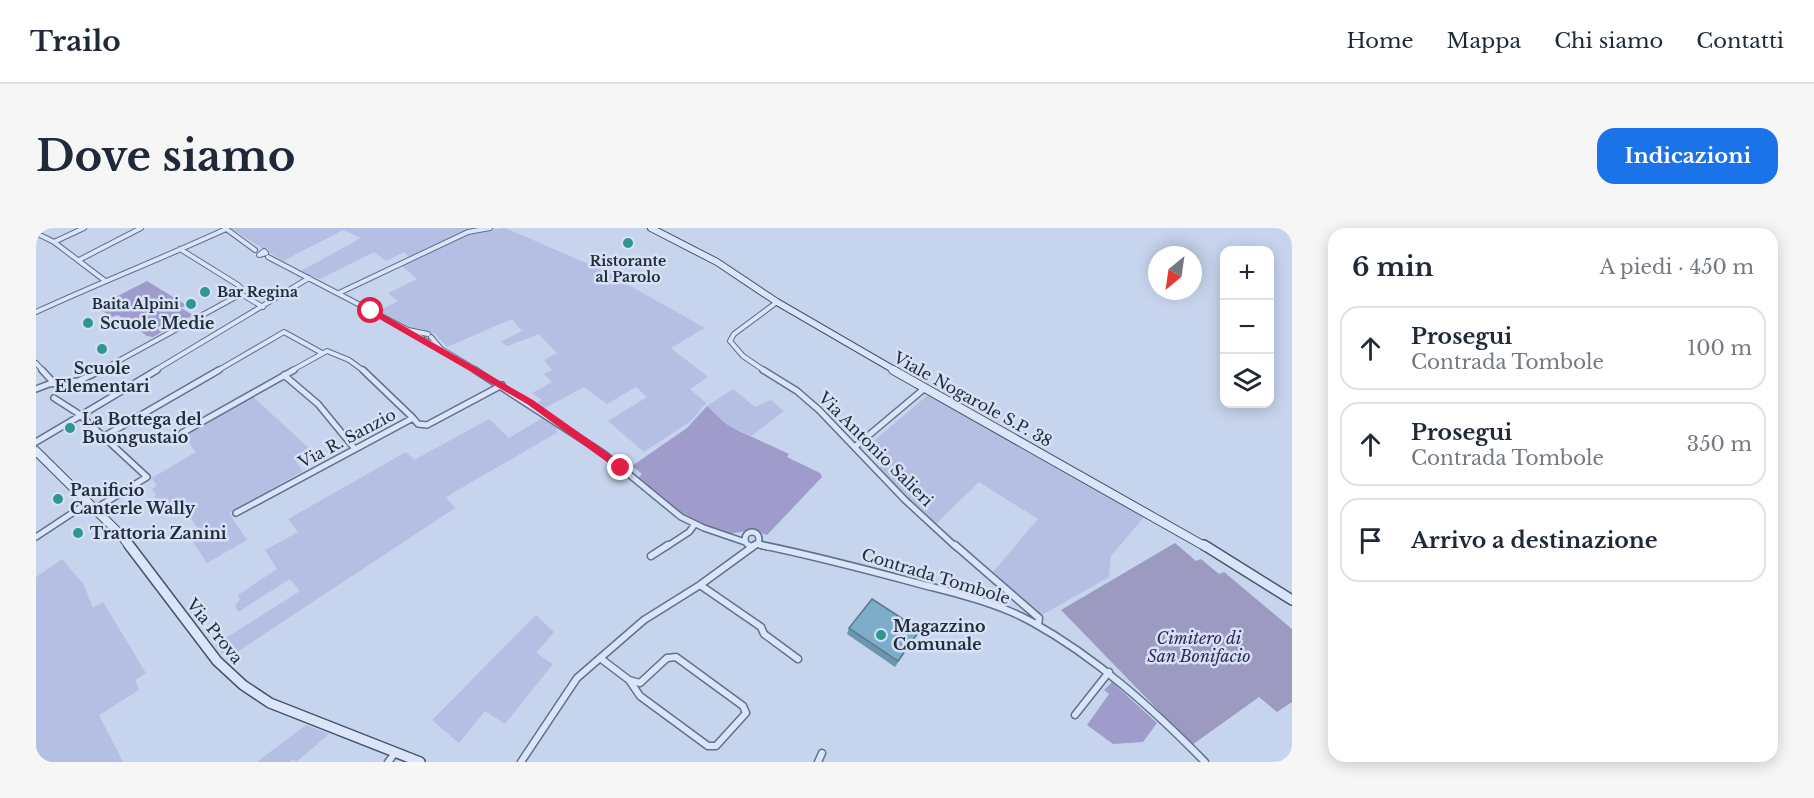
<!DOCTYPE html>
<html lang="it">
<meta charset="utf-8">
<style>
body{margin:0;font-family:"Libre Baskerville",serif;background:#f6f6f7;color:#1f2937}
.controls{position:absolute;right:18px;top:18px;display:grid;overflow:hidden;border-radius:12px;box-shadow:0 3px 15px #0003}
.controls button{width:54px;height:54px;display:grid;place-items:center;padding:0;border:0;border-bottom:2px solid #e0e1e3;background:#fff;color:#1f2937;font:30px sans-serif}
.compass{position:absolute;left:1112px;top:18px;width:54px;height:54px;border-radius:50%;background:#fff;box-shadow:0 3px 15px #0003;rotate:209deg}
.stop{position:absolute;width:18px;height:18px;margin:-14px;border:4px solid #e11d48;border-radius:50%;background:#fff}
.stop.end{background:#e11d48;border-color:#fff;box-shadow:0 2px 6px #0008}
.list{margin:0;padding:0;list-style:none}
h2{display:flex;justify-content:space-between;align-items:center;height:78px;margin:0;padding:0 24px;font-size:26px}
h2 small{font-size:20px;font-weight:400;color:#747a83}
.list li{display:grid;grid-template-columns:39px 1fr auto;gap:18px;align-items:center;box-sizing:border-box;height:84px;margin:0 12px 12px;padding:0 12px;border:2px solid #e0e1e3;border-radius:18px}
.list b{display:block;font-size:22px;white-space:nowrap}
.list p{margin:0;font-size:20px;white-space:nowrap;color:#747a83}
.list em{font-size:20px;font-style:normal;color:#747a83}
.icon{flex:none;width:33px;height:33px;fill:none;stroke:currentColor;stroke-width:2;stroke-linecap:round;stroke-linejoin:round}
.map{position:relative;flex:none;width:1256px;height:534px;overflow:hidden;border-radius:18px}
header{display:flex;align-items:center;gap:36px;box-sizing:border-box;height:84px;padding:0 30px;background:#fff;border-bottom:2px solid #e0e1e3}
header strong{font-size:28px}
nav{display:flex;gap:33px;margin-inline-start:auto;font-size:21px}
.intro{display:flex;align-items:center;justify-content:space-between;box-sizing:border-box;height:144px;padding:0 36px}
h1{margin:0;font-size:42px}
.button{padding:15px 27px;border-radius:18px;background:#1a73e8;color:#fff;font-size:21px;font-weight:700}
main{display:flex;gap:36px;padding:0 36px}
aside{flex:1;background:#fff;border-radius:18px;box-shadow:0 3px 15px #0003}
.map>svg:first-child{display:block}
.farmland{fill:#b5bee3}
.green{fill:#9f9bcb}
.cemetery{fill:#9d9ac1}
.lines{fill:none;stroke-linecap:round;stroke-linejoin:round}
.street-far2-casing{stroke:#5d7389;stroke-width:6}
.street-far1-casing{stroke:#5d7389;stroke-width:8}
.street-casing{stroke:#5d7389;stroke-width:9}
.secondary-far2-casing{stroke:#40576b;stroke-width:8}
.secondary-far1-casing{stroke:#40576b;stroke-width:10}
.secondary-casing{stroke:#40576b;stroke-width:12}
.street-far2{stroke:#dbe4f8;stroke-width:4}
.street-far1{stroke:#dbe4f8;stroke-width:5}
.street{stroke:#dbe4f8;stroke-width:6}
.secondary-far2{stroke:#dbe4f8;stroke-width:6}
.secondary-far1{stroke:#dbe4f8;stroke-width:8}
.secondary{stroke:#dbe4f8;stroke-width:9}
.wall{fill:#6c95ae}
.building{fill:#7eadca;stroke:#58798d;stroke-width:1.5}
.route{fill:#e11d48}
.poi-dot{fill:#2f9692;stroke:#d7e0f5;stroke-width:2}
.labels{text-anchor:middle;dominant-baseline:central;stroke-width:5;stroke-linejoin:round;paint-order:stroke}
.far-poi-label{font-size:14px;font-weight:bold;fill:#202e3a;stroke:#d7e0f5}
.poi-label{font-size:16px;font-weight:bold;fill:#202e3a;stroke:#d7e0f5;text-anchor:start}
.street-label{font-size:16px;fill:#202e3a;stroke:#d7e0f5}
.park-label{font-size:16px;font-style:italic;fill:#312755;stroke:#d7e0f5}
</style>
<header>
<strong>Trailo</strong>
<nav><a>Home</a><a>Mappa</a><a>Chi siamo</a><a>Contatti</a></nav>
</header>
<div class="intro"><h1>Dove siamo</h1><a class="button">Indicazioni</a></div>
<main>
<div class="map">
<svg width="1256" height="534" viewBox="0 0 1256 534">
<rect width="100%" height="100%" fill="#c7d4ed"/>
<path class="farmland" d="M194 0H445L374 30 368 24 350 33 338 24 284 51 265 43 325 10 307 2 247 33Z
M469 0 564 41 669 100 635 120 672 149 654 161 670 175 655 193 608 224 572 193 611 169 600 159 571 176 548 159 509 180 502 175 506 172 496 165 516 154 508 146 516 142 508 132 521 125 503 106 471 118 465 114 486 103 476 91 411 119 398 105 380 102 342 83 362 73 352 65 381 51 365 37 433 5Z
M697 161 719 179 735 172 748 183 715 208 690 196 671 178Z
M893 166 1108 289 1075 328 1073 349 1006 387 956 345 1002 291 943 254 900 296 871 270 843 240 848 236 831 219Z
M216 168 277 224 260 234 267 243 193 285 211 312 171 335 153 308 163 302 145 276 130 284 118 268 120 267 116 261 121 258 116 250 160 224 150 211 146 213 144 209Z
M508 189 523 200 519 202 522 204 410 269 419 280 192 430 179 417 264 363 254 351 202 384 199 378 204 371 202 367 241 341 229 322 262 304 252 291 370 224 378 232 453 191 473 210Z
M26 331 48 357 57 380 67 374 110 445 99 452 103 462 63 487 87 534H0V349Z
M500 387 518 404 500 425 517 436 469 496 449 483 423 515 396 492Z
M270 497 293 506 260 534 257 531 254 534H221Z"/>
<path class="green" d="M111 53 150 77 145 80 157 87 117 109 111 108 82 87 76 89 60 79Z
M671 178 690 196 703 203 753 226 751 229 784 245 786 249 731 307 716 302 693 306 679 302 640 282 601 251 606 246 596 238 651 200Z
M1076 454 1121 495 1107 514 1077 516 1051 497 1073 466 1068 462Z"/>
<path class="cemetery" d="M1139 315 1160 333 1165 331 1183 346 1188 344 1256 401V474L1241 484 1223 469 1156 517 1025 382Z"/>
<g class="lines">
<defs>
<path id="street-far2" d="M189 0 219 22
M0 5 18 14 68 52
M18 14 48 0
M144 21 202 57 205 60V66L227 79
M228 23 230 25 223 27Z
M232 29 372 102
M43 32 105 0
M303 65 432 4 454 0
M0 84C63 55 127 30 190 1
M386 110 372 102 392 106
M389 112 405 121 395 109
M405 121 442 143
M0 135 7 143
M64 143 205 66
M118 143 273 50
M181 143 248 104 286 125
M255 143 291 123 313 132 328 143
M729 143 707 128 694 113 698 106 741 74"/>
<path id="street-far1" d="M6 142 17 154
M327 142 377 190
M439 142 567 225 645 289 668 300 709 314
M727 142 761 163 783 182 869 272 920 319
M248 147 282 176 319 221
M0 161 13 156 42 153 66 142
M18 170 43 186 111 249 59 281
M146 205 258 142
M67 209 183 142
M0 214 121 142
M820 218 889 160
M200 285 377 190 382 196 391 197 466 157
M709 311a7 7 0 1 1 14 0a7 7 0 1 1-14 0Z
M0 309 53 274
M720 316 732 319
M630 319 653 304 659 296
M717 319 719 317"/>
<path id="street" d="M725 317C779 328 832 342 884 356 922 366 962 375 996 394 1061 430 1117 481 1169 534
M919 317 1003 390 1002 397
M615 328 632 317
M664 357 725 399 728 406 762 431
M640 429 707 478 710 485 680 518H672L604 468 593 452 604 455 631 430Z
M564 430 593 452
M1039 487 1073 444
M352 534 360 524
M485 534 541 450 608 392 664 357 719 317
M782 534 786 525"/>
<path id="secondary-far2" d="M615 0 681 34 741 74 860 143"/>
<path id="secondary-far1" d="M857 142 1170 319
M0 223 85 307 94 319"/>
<path id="secondary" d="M93 317 181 433 207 457 234 475 384 534
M1168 317 1256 372"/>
</defs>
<use href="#street-far2" class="street-far2-casing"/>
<use href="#street-far1" class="street-far1-casing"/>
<use href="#street" class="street-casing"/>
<use href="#secondary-far2" class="secondary-far2-casing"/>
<use href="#secondary-far1" class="secondary-far1-casing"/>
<use href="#secondary" class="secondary-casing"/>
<use href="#street-far2" class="street-far2"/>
<use href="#street-far1" class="street-far1"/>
<use href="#street" class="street"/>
<use href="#secondary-far2" class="secondary-far2"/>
<use href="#secondary-far1" class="secondary-far1"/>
<use href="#secondary" class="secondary"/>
</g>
<path class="wall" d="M813 400 884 402 859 439 811 406Z"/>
<path class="building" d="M836 371 884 402 862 433 813 400Z"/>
<path class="route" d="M333 81H338L497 172 589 237V242H582L491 176 333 85Z"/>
<g class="poi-dot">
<circle cx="592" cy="15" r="6"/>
<circle cx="169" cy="64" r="6"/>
<circle cx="155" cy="76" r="6"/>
<circle cx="52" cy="95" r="6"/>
<circle cx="66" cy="121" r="6"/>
<circle cx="34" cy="200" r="6"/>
<circle cx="22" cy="271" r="6"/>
<circle cx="42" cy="305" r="6"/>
<circle cx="845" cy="407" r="6"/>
</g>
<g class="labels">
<g class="far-poi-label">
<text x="592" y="33">Ristorante<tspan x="592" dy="16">al Parolo</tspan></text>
<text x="181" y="64" text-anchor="start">Bar Regina</text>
<text x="143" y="76" text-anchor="end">Baita Alpini</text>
</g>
<g class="poi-label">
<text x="64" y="95">Scuole Medie</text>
<text x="66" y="140" text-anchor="middle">Scuole<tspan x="66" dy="18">Elementari</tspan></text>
<text x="46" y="191">La Bottega del<tspan x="46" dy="18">Buongustaio</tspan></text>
<text x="34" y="262">Panificio<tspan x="34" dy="18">Canterle Wally</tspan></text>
<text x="54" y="305">Trattoria Zanini</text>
<text x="857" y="398">Magazzino<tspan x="857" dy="18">Comunale</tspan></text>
</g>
<g class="street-label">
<text transform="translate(937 171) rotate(29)">Viale Nogarole S.P. 38</text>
<text transform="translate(311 210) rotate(-28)">Via R. Sanzio</text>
<text transform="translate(840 221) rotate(45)">Via Antonio Salieri</text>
<text transform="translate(900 348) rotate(17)">Contrada Tombole</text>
<text transform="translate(179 403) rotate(51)">Via Prova</text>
</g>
<g class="park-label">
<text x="1163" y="410">Cimitero di<tspan x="1163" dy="18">San Bonifacio</tspan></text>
</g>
</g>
</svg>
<div class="controls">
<button>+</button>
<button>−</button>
<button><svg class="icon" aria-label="layers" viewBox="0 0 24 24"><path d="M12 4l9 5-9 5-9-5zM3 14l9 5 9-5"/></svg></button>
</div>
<svg class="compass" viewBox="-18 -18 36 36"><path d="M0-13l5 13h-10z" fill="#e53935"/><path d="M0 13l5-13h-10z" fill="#747a83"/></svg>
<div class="stop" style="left:335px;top:83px"></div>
<div class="stop end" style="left:585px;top:240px"></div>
</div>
<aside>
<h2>6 min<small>A piedi · 450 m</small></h2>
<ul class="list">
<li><svg class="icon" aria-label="ahead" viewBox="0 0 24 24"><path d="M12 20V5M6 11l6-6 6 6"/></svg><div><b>Prosegui</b><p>Contrada Tombole</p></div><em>100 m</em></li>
<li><svg class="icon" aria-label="ahead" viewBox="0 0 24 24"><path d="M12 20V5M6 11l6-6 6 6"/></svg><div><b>Prosegui</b><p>Contrada Tombole</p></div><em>350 m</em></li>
<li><svg class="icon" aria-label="arrive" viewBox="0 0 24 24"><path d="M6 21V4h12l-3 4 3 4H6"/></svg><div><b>Arrivo a destinazione</b></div></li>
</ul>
</aside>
</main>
